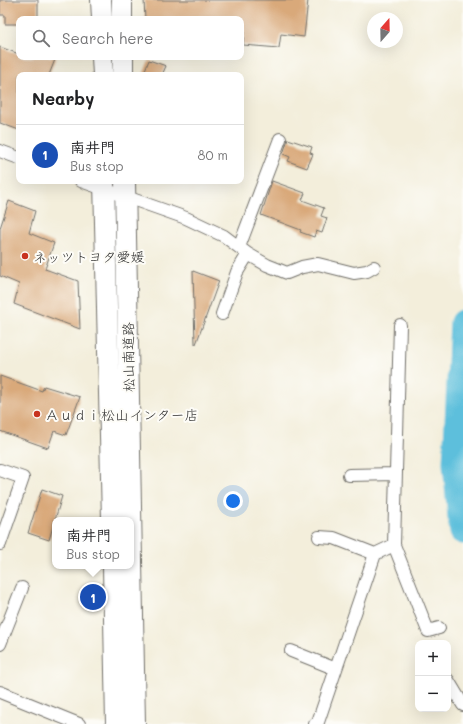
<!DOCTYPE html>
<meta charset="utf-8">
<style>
body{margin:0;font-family:Mali,"Klee One",sans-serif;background:#f2f2f2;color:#202124}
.controls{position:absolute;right:12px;bottom:12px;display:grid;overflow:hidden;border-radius:8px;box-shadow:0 4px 16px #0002}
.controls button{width:36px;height:36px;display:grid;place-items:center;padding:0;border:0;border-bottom:1px solid #e0e0e0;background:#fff;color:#202124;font:20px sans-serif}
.compass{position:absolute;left:367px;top:12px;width:36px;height:36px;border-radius:50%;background:#fff;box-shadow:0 4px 16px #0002;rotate:20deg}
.you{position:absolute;left:233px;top:501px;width:14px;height:14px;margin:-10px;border:3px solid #fff;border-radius:50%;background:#1a73e8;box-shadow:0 0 0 6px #1a73e833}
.badge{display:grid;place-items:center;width:26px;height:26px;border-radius:50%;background:#c8321e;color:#fff;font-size:13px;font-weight:700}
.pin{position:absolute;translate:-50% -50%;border:2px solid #fff;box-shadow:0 1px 4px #0006}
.popup{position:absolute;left:52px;top:517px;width:82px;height:52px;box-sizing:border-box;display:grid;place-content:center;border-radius:8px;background:#fff;filter:drop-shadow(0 1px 3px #0005);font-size:13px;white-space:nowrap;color:#757577}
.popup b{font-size:15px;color:#202124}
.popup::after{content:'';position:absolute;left:50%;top:100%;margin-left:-8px;border:8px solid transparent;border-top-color:#fff}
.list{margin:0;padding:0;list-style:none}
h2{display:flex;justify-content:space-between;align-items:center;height:52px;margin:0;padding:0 16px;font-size:17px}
h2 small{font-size:13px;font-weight:400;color:#757577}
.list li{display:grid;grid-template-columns:26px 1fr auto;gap:12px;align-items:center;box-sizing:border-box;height:60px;padding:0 16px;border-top:1px solid #e0e0e0}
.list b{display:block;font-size:15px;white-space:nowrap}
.list p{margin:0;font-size:13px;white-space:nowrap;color:#757577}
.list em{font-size:13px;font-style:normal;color:#757577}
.icon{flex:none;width:22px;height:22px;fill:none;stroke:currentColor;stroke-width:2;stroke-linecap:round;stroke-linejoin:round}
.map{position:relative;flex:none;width:463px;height:724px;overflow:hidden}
.search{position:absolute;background:#fff;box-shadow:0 4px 16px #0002;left:16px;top:16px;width:228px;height:44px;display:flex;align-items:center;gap:10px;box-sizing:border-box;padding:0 14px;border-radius:8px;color:#757577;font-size:15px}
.panel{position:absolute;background:#fff;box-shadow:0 4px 16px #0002;left:16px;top:72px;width:228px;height:112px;border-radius:8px}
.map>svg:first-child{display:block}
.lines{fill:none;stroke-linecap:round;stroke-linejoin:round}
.river{stroke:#5dbfdc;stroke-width:27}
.building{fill:#d9a97a}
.minor-casing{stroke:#716f69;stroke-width:14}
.trunk-casing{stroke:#716f69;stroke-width:22}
.minor{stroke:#fff;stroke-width:12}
.trunk{stroke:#fff;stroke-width:20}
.poi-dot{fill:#c8321e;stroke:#fdfcf7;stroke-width:1.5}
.labels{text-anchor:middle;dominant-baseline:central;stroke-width:4;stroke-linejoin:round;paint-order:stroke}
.poi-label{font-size:14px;fill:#2b2b2b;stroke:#fdfcf7;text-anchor:start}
.street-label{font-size:14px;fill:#2b2b2b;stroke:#fdfcf7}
</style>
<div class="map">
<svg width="463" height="724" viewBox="0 0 463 724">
<rect width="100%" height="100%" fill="#fdfcf7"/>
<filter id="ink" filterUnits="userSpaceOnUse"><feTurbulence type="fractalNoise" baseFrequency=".025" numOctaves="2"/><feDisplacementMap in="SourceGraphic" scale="8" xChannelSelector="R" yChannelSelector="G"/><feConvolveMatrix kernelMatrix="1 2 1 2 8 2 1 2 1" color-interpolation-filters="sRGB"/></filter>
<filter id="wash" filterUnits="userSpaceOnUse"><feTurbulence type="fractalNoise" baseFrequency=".012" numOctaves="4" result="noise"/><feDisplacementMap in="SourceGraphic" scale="16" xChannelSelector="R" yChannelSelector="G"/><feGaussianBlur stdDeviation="0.9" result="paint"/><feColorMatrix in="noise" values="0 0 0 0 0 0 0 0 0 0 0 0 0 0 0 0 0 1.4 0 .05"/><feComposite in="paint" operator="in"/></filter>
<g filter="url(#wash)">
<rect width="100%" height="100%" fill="#f3eedb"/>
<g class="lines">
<path class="river" d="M463 323 456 463 461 517 463 531"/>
</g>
<g id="blocks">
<path class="building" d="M0 0H38V19H19V24H5V15H0Z
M144 0H308L304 37 281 34 279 48 243 45 244 30 241 29V19H145Z
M0 47 19 54V57H56L49 75H19V130L0 123Z
M149 60 166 66 162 75H143Z
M288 139 312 147 310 153 313 154 307 168 288 161 290 157 283 154Z
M272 181 305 193 302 200 324 208 321 216 327 218 322 233 316 231 314 237 300 232 301 230 261 215Z
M9 201 35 211 29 233 54 243 45 269 78 281 80 329 14 304 19 284 0 276V228Z
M193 271 219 281 196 344H195Z
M0 376 42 391 44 386 80 397 66 435 54 431 48 448 0 431Z
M42 489 62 496 49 540 28 533Z"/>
</g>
</g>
<g filter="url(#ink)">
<use href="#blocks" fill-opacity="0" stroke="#716f69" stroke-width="1"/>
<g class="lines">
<defs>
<path id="minor" d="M0 151 19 158
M81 181 186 218 224 236 248 254 267 265 287 273 302 267 318 264 354 273 367 271 374 267
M239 247 280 139
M222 314 237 272 248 254
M400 325 394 545 428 631 439 628
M0 470 23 478 0 544
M349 475 396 474
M319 537 334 538 375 554
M0 644 22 588
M291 651 336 669
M448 680 463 705
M0 692 79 724
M315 724 318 722 375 554 394 545"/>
<path id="trunk" d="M101 0 102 19
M122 0V19
M102 57 103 75
M123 57V75
M104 181 112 520
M125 181 135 724
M113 566 116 724"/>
</defs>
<use href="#minor" class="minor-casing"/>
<use href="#trunk" class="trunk-casing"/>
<use href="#minor" class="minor"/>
<use href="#trunk" class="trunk"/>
</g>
</g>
<g class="poi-dot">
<circle cx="25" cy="256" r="4"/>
<circle cx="37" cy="414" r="4"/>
</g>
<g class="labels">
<g class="poi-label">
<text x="33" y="256">ネッツトヨタ愛媛</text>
<text x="45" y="414">Ａｕｄｉ松山インター店</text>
</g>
<g class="street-label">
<text transform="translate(128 357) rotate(-91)">松山南道路</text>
</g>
</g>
</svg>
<div class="controls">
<button>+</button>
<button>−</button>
</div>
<svg class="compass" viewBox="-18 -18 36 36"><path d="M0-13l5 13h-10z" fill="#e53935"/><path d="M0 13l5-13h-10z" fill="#757577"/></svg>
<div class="you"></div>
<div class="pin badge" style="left:93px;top:597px;background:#1a4fb4">1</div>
<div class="popup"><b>南井門</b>Bus stop</div>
<div class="search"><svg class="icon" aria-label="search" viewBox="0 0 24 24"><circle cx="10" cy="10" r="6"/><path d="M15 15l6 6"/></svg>Search here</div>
<section class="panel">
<h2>Nearby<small></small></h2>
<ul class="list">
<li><span class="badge" style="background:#1a4fb4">1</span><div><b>南井門</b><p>Bus stop</p></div><em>80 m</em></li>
</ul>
</section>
</div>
